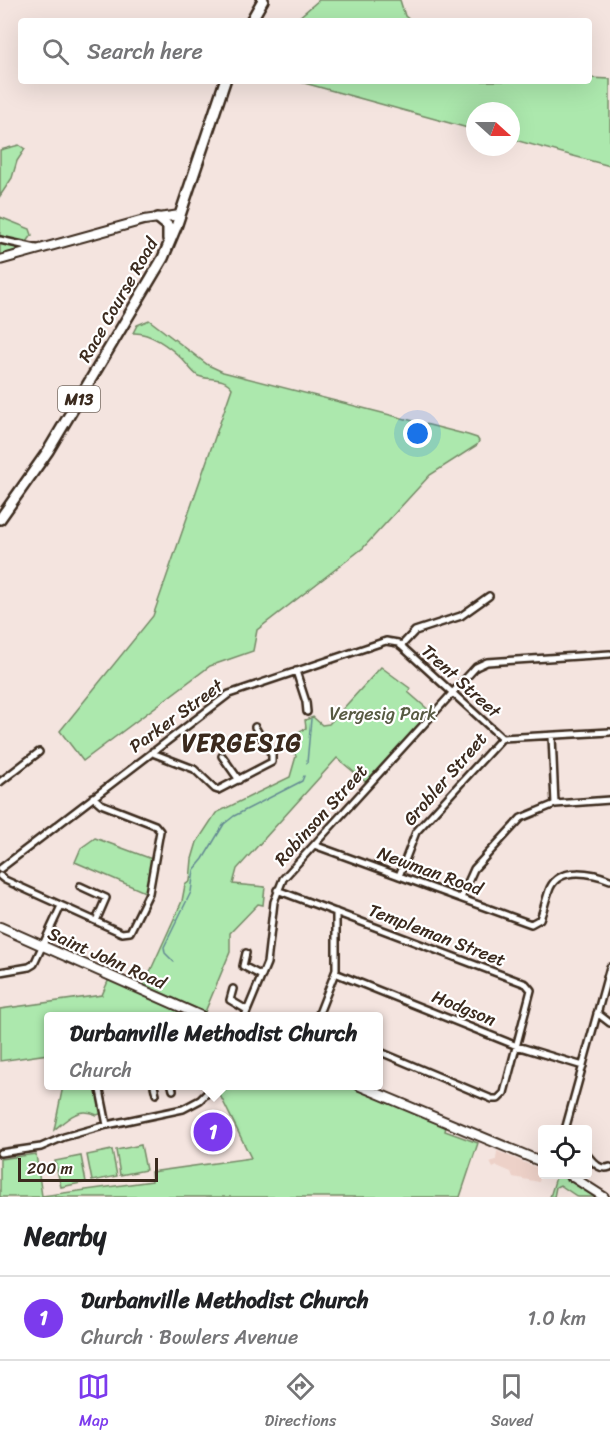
<!DOCTYPE html>
<meta charset="utf-8">
<style>
body{margin:0;font-family:Sriracha,sans-serif;background:#f2f2f2;color:#202124}
.controls{position:absolute;right:18px;bottom:18px;display:grid;overflow:hidden;border-radius:6px;box-shadow:0 6px 24px #0002}
.controls button{width:54px;height:54px;display:grid;place-items:center;padding:0;border:0;border-bottom:2px solid #e0e0e0;background:#fff;color:#202124;font:30px sans-serif}
.compass{position:absolute;left:466px;top:102px;width:54px;height:54px;border-radius:50%;background:#fff;box-shadow:0 6px 24px #0002;rotate:111deg}
.scale{position:absolute;left:18px;bottom:15px;width:140px;box-sizing:border-box;padding-left:6px;border:3px solid #3b2a1e;border-top:0;font-size:16px;line-height:21px;white-space:nowrap;color:#3b2a1e;-webkit-text-stroke:4px #fff;paint-order:stroke}
.you{position:absolute;left:418px;top:434px;width:21px;height:21px;margin:-15px;border:4px solid #fff;border-radius:50%;background:#1a73e8;box-shadow:0 0 0 9px #1a73e833}
.badge{display:grid;place-items:center;width:39px;height:39px;border-radius:50%;background:#7c3aed;color:#fff;font-size:20px;font-weight:700}
.pin{position:absolute;translate:-50% -50%;border:3px solid #fff;box-shadow:0 2px 6px #0006}
.popup{position:absolute;left:44px;top:1012px;width:339px;height:78px;box-sizing:border-box;display:grid;place-content:center;border-radius:6px;background:#fff;filter:drop-shadow(0 2px 4px #0005);font-size:20px;white-space:nowrap;color:#757577}
.popup b{font-size:22px;color:#202124}
.popup::after{content:'';position:absolute;left:50%;top:100%;margin-left:-12px;border:12px solid transparent;border-top-color:#fff}
.list{margin:0;padding:0;list-style:none}
h2{display:flex;justify-content:space-between;align-items:center;height:78px;margin:0;padding:0 24px;font-size:26px}
h2 small{font-size:20px;font-weight:400;color:#757577}
.list li{display:grid;grid-template-columns:39px 1fr auto;gap:18px;align-items:center;box-sizing:border-box;height:84px;padding:0 24px;border-top:2px solid #e0e0e0}
.list b{display:block;font-size:22px;white-space:nowrap}
.list p{margin:0;font-size:20px;white-space:nowrap;color:#757577}
.list em{font-size:20px;font-style:normal;color:#757577}
.icon{flex:none;width:33px;height:33px;fill:none;stroke:currentColor;stroke-width:2;stroke-linecap:round;stroke-linejoin:round}
.map{position:relative;flex:none;width:610px;height:1197px;overflow:hidden}
.search{position:absolute;background:#fff;box-shadow:0 6px 24px #0002;left:18px;right:18px;top:18px;height:66px;display:flex;align-items:center;gap:15px;box-sizing:border-box;padding:0 21px;border-radius:6px;color:#757577;font-size:22px}
.sheet{height:162px;background:#fff}
nav{display:flex;justify-content:space-around;align-items:center;box-sizing:border-box;height:84px;border-top:2px solid #e0e0e0;background:#fff;font-size:16px;color:#757577}
nav a{display:grid;justify-items:center;gap:3px}
nav .on{color:#7c3aed}
.map>svg:first-child{display:block}
.built{fill:#edd1c8}
.green{fill:#ace8ad;stroke:#748966;stroke-width:1.5}
.lines{fill:none;stroke-linecap:round;stroke-linejoin:round}
.stream{stroke:#648a92;stroke-width:1.5}
.street-casing{stroke:#3b2a1e;stroke-width:10}
.secondary-casing{stroke:#3b2a1e;stroke-width:12}
.primary-casing{stroke:#3b2a1e;stroke-width:14}
.street{stroke:#fff;stroke-width:5}
.secondary{stroke:#fff;stroke-width:8}
.primary{stroke:#fff;stroke-width:9}
.labels{text-anchor:middle;dominant-baseline:central;stroke-width:4.5;stroke-linejoin:round;paint-order:stroke}
.shield{fill:#fff;stroke:#766a62;stroke-width:1.5}
.shield-label{font-size:16px;font-weight:bold;fill:#3b2a1e}
.street-label{font-size:18px;fill:#3b2a1e;stroke:#fff}
.park-label{font-size:18px;fill:#575a42;stroke:#fff}
.district-label{font-size:24px;font-weight:bold;letter-spacing:1.5px;fill:#3b2a1e;stroke:#fff}
</style>
<div class="map">
<svg width="610" height="1197" viewBox="0 0 610 1197">
<rect width="100%" height="100%" fill="#f4e4df"/>
<filter id="ink" filterUnits="userSpaceOnUse"><feTurbulence type="fractalNoise" baseFrequency=".0167" numOctaves="2"/><feDisplacementMap in="SourceGraphic" scale="12" xChannelSelector="R" yChannelSelector="G"/><feConvolveMatrix kernelMatrix="1 2 1 2 8 2 1 2 1" color-interpolation-filters="sRGB"/></filter>
<g filter="url(#ink)">
<path class="built" d="M497 1151 542 1170 539 1182 513 1177 511 1172 497 1166 493 1168 490 1162 496 1160Z"/>
<path class="green" d="M319 0H400L405 16 411 21H279L280 19 298 18Z
M589 78 610 79V166L511 139V111H475V130L297 81H589Z
M19 145 25 149 17 161 12 178 0 196V150Z
M0 217 30 229 32 235 22 249 0 255Z
M149 320 208 365 223 372 468 435 477 438 479 441 477 445 430 475 363 548 257 630 253 651 210 666 83 761 60 731 153 616 232 388C224 376 211 381 198 376 192 372 187 364 182 359 170 347 150 332 133 333L137 325Z
M381 667 411 689 408 692 431 712 367 783 337 758 237 869 233 884 265 887 263 905 258 904 230 933V952L205 1012 144 985 182 901 185 885 190 881 192 859 197 842 216 813 290 777 296 756 286 738 306 728 305 720 313 717 322 725 329 724Z
M95 838 152 859 147 893 75 862 81 848Z
M109 979 194 1016H48V1054L0 1061V1009L102 995Z
M63 1086H97L103 1113 97 1115C79 1106 67 1119 54 1130Z
M219 1086H354L446 1126 445 1131 478 1143 460 1197H0V1159L36 1154 42 1196 152 1181 151 1172 251 1158 217 1089Z
M141 1145 146 1170 120 1175 116 1150Z
M112 1150 117 1176 92 1181 87 1155Z
M81 1156 86 1182 61 1187 55 1161Z
M557 1174 562 1175 599 1197H578L560 1185 556 1187 554 1197H550Z"/>
<g class="lines">
<path class="stream" d="M307 763 311 719
M174 962 165 953 164 947 191 892 194 870 203 859 224 824 234 816 302 781 304 776"/>
<defs>
<path id="street" d="M0 240 36 248
M401 646 415 631 461 616 489 596
M296 671 306 702 307 712
M552 736 555 804
M502 738 610 732
M153 751 155 754 194 769 215 789 218 790 272 762V755L255 727
M222 756 239 780
M0 782 39 752
M314 845 531 924 540 919C544 909 546 898 550 888 560 866 593 873 610 880
M0 869 229 694 386 641 398 643 502 738
M0 876 5 880 122 933 130 932 149 893 160 831 155 825 101 804 93 797
M399 876 416 832 502 738
M80 886 106 898 96 921
M277 890 526 984 531 990 504 1093 498 1099H492L378 1051
M461 898 474 869 521 818 555 804 610 800
M246 953 243 966 262 976
M0 972 29 967 34 964 61 906
M335 973 517 1046 583 1066
M233 989 230 1000 247 1010
M597 1013 610 1023
M245 1016 267 963 274 902 283 879 476 667 487 662 610 654
M318 1016 336 970V912
M101 1086 100 1090 107 1125
M154 1086 156 1094
M172 1086 173 1090
M565 1130 610 967
M0 1153 41 1147 64 1137 107 1125 183 1109 200 1100 214 1086
M588 1156C594 1163 600 1171 610 1167"/>
<path id="secondary" d="M0 260 144 220 180 215
M0 927 201 1016
M360 1086 542 1162
M568 1174 604 1197"/>
<path id="primary" d="M251 21 263 0
M158 218 168 226V239
M0 519 48 451 163 258 176 227 225 81"/>
</defs>
<use href="#street" class="street-casing"/>
<use href="#secondary" class="secondary-casing"/>
<use href="#primary" class="primary-casing"/>
<use href="#street" class="street"/>
<use href="#secondary" class="secondary"/>
<use href="#primary" class="primary"/>
</g>
</g>
<g class="labels">
<rect class="shield" x="58" y="386" width="42" height="26" rx="4.5"/>
<g class="shield-label">
<text x="79" y="399">M13</text>
</g>
<g class="street-label">
<text transform="translate(118 300) rotate(-60)">Race Course Road</text>
<text transform="translate(461 681) rotate(42)">Trent Street</text>
<text transform="translate(176 716) rotate(-36)">Parker Street</text>
<text transform="translate(445 779) rotate(-49)">Grobler Street</text>
<text transform="translate(321 815) rotate(-48)">Robinson Street</text>
<text transform="translate(430 871) rotate(20)">Newman Road</text>
<text transform="translate(437 935) rotate(21)">Templeman Street</text>
<text transform="translate(107 958) rotate(24)">Saint John Road</text>
<text transform="translate(464 1008) rotate(22)">Hodgson</text>
</g>
<g class="park-label">
<text x="383" y="714">Vergesig Park</text>
</g>
<g class="district-label">
<text x="242" y="743">VERGESIG</text>
</g>
</g>
</svg>
<div class="controls">
<button><svg class="icon" aria-label="locate" viewBox="0 0 24 24"><circle cx="12" cy="12" r="6"/><path d="M12 2v4M12 18v4M2 12h4M18 12h4"/></svg></button>
</div>
<svg class="compass" viewBox="-18 -18 36 36"><path d="M0-13l5 13h-10z" fill="#e53935"/><path d="M0 13l5-13h-10z" fill="#757577"/></svg>
<div class="scale">200 m</div>
<div class="you"></div>
<div class="pin badge" style="left:213px;top:1132px">1</div>
<div class="popup"><b>Durbanville Methodist Church</b>Church</div>
<div class="search"><svg class="icon" aria-label="search" viewBox="0 0 24 24"><circle cx="10" cy="10" r="6"/><path d="M15 15l6 6"/></svg>Search here</div>
</div>
<section class="sheet">
<h2>Nearby<small></small></h2>
<ul class="list">
<li><span class="badge">1</span><div><b>Durbanville Methodist Church</b><p>Church · Bowlers Avenue</p></div><em>1.0 km</em></li>
</ul>
</section>
<nav>
<a class="on"><svg class="icon" aria-label="map" viewBox="0 0 24 24"><path d="M3 6l6-2 6 2 6-2v14l-6 2-6-2-6 2zM9 4v14M15 6v14"/></svg>Map</a>
<a><svg class="icon" aria-label="directions" viewBox="0 0 24 24"><path d="M12 3l9 9-9 9-9-9zM9 14v-3h6M13 9l2 2-2 2"/></svg>Directions</a>
<a><svg class="icon" aria-label="saved" viewBox="0 0 24 24"><path d="M7 4h10v16l-5-4-5 4z"/></svg>Saved</a>
</nav>
